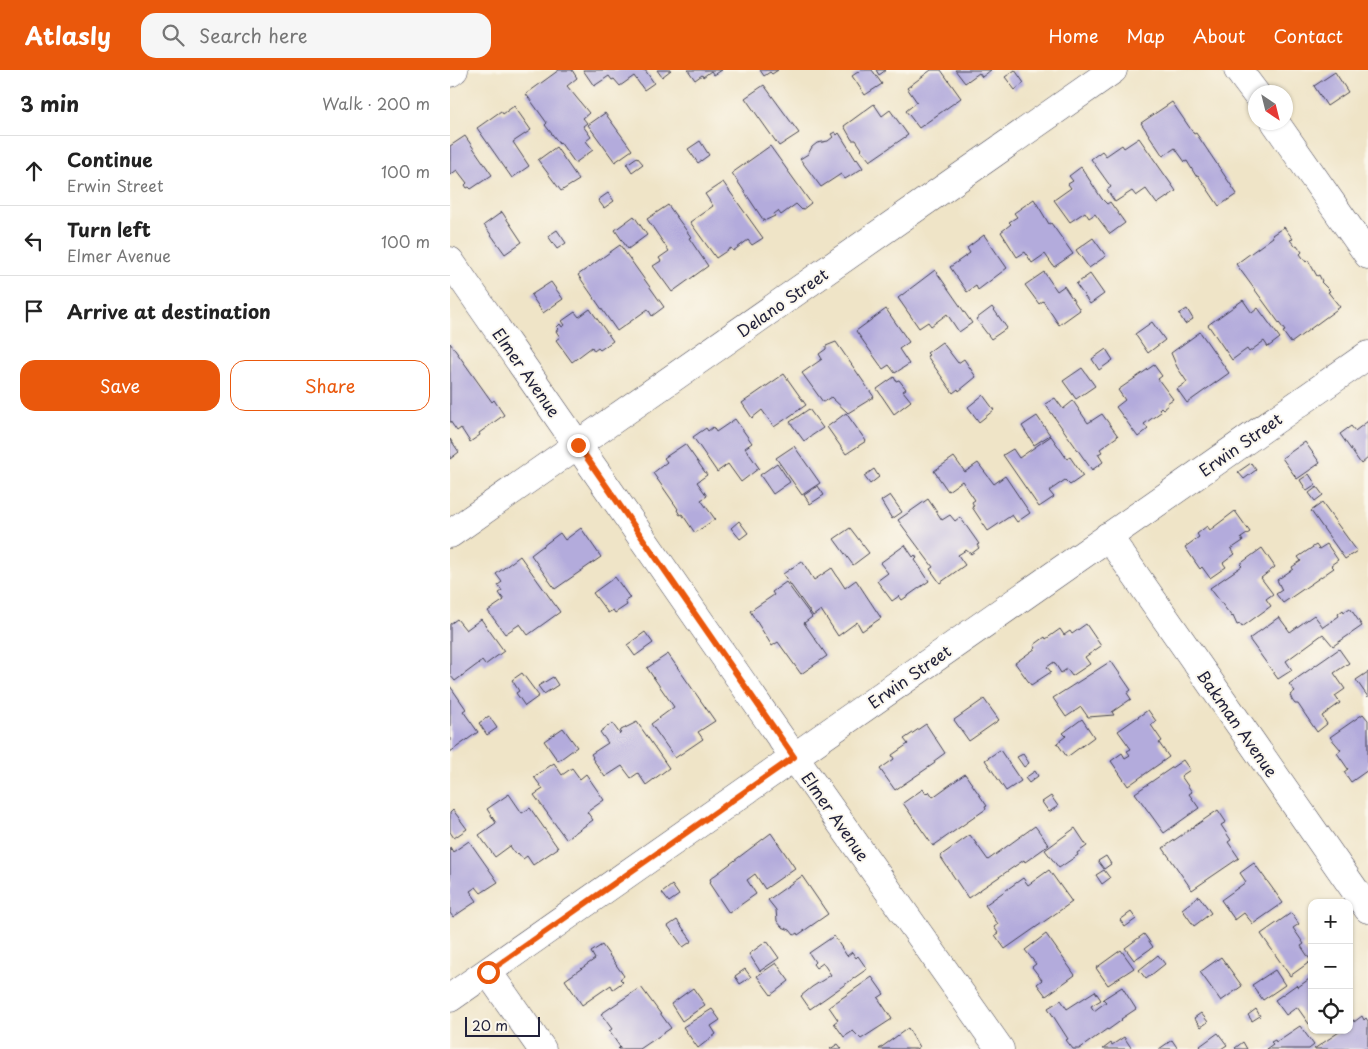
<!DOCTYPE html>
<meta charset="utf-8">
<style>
body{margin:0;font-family:"Playpen Sans",sans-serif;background:#f6f6f6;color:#222}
.controls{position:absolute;right:15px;bottom:15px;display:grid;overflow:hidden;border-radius:10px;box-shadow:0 1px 4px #0004}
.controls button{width:45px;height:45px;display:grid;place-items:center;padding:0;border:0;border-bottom:1px solid #e0e0e0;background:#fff;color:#222;font:25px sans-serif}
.compass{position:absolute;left:798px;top:15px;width:45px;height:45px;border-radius:50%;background:#fff;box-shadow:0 1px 4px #0004;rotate:145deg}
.scale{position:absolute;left:15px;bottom:12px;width:75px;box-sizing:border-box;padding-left:5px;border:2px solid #22223b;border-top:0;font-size:14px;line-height:18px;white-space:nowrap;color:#22223b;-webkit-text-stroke:4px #fbf7ec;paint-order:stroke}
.stop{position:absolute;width:15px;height:15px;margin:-11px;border:4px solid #ea580c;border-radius:50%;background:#fff}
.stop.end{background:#ea580c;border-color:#fff;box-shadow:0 1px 5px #0008}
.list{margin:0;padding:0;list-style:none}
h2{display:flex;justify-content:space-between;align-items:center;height:65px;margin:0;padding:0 20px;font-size:21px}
h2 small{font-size:16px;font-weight:400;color:#767676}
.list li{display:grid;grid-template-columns:32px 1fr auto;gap:15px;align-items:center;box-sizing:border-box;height:70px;padding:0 20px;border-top:1px solid #e0e0e0}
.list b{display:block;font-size:19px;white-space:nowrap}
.list p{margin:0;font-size:16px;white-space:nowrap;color:#767676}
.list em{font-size:16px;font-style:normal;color:#767676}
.actions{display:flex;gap:10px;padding:15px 20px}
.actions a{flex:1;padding:11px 0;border:1px solid #ea580c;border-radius:15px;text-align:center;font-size:18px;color:#ea580c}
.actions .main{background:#ea580c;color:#fff}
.icon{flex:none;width:28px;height:28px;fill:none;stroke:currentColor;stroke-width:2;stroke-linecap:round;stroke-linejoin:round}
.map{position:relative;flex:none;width:918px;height:979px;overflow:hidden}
header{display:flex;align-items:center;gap:30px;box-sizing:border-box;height:70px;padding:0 25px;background:#ea580c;color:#fff}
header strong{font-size:24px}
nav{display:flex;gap:28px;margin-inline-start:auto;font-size:18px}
.search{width:350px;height:45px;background:#f6f6f6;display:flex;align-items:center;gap:12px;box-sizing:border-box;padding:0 18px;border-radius:15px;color:#767676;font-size:19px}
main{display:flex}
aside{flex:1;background:#fff}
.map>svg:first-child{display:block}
.building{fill:#b3abdc}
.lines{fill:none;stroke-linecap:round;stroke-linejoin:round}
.minor-casing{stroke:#413f50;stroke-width:29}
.minor{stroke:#fff;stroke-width:28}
.route{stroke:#ea580c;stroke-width:6}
.labels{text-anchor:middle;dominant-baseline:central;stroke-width:4;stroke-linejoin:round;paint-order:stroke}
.street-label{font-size:16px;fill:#22223b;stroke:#fbf7ec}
</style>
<header>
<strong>Atlasly</strong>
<div class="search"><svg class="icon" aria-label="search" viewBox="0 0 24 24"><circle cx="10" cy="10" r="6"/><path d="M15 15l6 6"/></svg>Search here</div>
<nav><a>Home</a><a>Map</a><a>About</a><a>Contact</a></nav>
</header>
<main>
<aside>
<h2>3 min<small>Walk · 200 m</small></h2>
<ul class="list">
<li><svg class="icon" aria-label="ahead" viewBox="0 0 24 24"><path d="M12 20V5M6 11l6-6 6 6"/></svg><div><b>Continue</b><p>Erwin Street</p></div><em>100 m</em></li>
<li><svg class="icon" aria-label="left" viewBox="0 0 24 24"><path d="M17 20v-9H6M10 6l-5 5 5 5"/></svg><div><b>Turn left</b><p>Elmer Avenue</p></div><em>100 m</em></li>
<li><svg class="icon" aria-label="arrive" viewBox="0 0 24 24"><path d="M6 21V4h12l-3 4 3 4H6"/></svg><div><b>Arrive at destination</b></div></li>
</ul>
<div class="actions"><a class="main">Save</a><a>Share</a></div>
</aside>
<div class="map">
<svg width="918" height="979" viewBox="0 0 918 979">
<rect width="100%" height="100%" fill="#fbf7ec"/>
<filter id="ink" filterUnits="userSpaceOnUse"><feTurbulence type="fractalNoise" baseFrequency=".02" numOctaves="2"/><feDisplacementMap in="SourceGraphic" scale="10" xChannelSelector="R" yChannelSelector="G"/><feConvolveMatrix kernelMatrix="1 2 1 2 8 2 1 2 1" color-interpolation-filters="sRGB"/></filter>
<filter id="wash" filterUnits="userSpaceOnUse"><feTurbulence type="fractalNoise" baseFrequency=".0096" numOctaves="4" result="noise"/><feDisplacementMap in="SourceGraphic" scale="20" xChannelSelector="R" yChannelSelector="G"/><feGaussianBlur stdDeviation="1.12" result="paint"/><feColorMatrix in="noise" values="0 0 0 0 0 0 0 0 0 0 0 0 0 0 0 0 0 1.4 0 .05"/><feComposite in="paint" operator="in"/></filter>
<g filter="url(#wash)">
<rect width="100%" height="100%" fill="#efe4c7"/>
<g id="blocks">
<path class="building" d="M109 0H122L127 8 117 16 139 43 133 48 137 53 133 56 141 67 136 71 143 80 125 93 110 72 109 73 95 55 97 53 76 24Z
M133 0H195L204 13 194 20 184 6 170 16 164 9 162 10 159 6 144 16Z
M207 0H221L212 7Z
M238 0H272L264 5 261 1 253 7 252 5 245 10Z
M310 0H328L322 4 320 2 314 6Z
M411 0H422L432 14 415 25 402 6Z
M426 0H436L429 5Z
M481 0H491L511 28 469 58 456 41 467 32 457 18Z
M505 0H541L532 7 529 3 515 13Z
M565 0 574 13 565 20 555 7Z
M885 2 898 22 877 36 864 16Z
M314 15 349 63 329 76 295 28Z
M722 32 744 64 746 63 787 124 769 136 748 105 746 106 737 91 735 92 725 78 713 86 691 53Z
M424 34 432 46 440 40 458 65 420 91 411 80 412 79 406 70H402L394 56Z
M64 36 81 60 63 72 79 96 62 108 27 58 51 41 53 44Z
M155 43 182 80 165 92 138 55Z
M385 62 387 65 389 63 406 90 407 89 413 98 395 109 391 104 371 117 350 89 358 84 362 77 367 73 378 71 383 67 381 64Z
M15 66 42 105 21 119 19 117 17 118 15 115 17 113 7 100 0 105V76Z
M689 68 726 121 707 134 696 119 686 126 682 121 665 132 657 120 661 117 641 89 652 81 656 86 672 75 674 78Z
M250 71 259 85 248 93 238 79Z
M320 76 361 133 352 140 346 134 331 145 328 141 324 144 325 146 314 151 282 103Z
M106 77 129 110 111 121 88 90Z
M187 87 193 94 182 102 177 94Z
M631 97 652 129 657 134 660 132 675 153 660 164 645 144 639 148 635 142 620 152 604 130 621 118 618 114 623 111 619 106Z
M273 112 313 168 302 175 298 170 283 181 281 178 266 188 240 152 263 136 255 124Z
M158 123 164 131 154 138 148 130Z
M584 129 599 154 601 153 623 184 604 197 595 184 582 193 575 182 567 187 551 162 561 154 559 152 567 147 564 143Z
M218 135 241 167 239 168 258 196 222 222 203 196 211 191 209 188 219 181 197 149Z
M52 142 72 172 55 184 34 155Z
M184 146 197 165 178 179 165 160Z
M834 157 843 169 840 170 845 176 847 175 852 182 850 184 856 192 858 190 867 206 869 205 872 211 871 212 880 221 878 222 890 237 841 273 833 262 835 261 786 194 823 167 822 165Z
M107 160 116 173 107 179 98 166Z
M534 165 557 198 528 220 526 216 517 222 500 197 520 183 517 178Z
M643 168 656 186 639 198 626 180Z
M170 175 214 237 202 246 198 239 167 261 128 205Z
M485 200 522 253 509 262 497 244 481 256 478 252 469 258 448 228Z
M594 202 607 221 614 216 630 240 609 255 593 231 589 234 575 215Z
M640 204 654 224 640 234 626 214Z
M101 212 113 229 93 243 81 225Z
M793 230 802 243 808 238 830 268 818 277 814 271 799 282 797 279 782 290 758 255Z
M542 237 557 258 541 269 526 249Z
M140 239 163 271 150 280 148 278 144 281 142 277 122 292 106 270 110 267 106 261 109 259 107 257 110 254 112 257 115 255 112 251 125 242 129 247Z
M436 239 459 272 449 279 459 294 445 303 439 295 433 299 406 261Z
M737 239 743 249 735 254 729 244Z
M702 252 715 270 698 283 685 264Z
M750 262 779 303 737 333 727 319 737 312 727 297 721 283Z
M386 272 424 327 398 343 381 327 373 332 352 303 372 289 369 284 376 279V276Z
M492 272 508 293 514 289 526 307 509 321 508 319 503 323 477 286 479 285 477 283Z
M0 273 42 332 44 330 54 345 29 363 30 365 20 372 11 358 7 361 0 351Z
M656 279 663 290 649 300 642 289Z
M704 295 712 306 708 309 723 329 717 333 718 335 713 339 711 337 709 339 711 342 694 354 698 359 688 367 666 337 675 330 668 320Z
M632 298 645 316 626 329 613 311Z
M334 304 356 335 324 357 312 340 302 348 292 333Z
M444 307 446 311 449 310 456 319 453 321 461 331 444 344 427 319Z
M533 325 544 340 529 352 518 337Z
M605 328 613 339 623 331 638 353 652 344 668 366 650 379 652 382 648 384 653 392 642 400 595 334Z
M359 339 373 358 354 371 340 352Z
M396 343 416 371 396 384 377 357Z
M587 346 600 365 584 375 572 356Z
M285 349 302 373 295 378 309 398 291 412 278 394 267 402 243 367 256 358 258 361 263 357 266 362Z
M918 351V388L911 394 890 364 901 356 905 361Z
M601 366 617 389 620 387 633 406 620 415 615 410 599 421 604 427 589 437 553 385 563 379 569 388Z
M0 369 9 382 0 389Z
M855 372 870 393 847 409 832 388Z
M235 374 257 405 247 412 257 426 251 430 265 449 245 463 232 444 230 445 227 440 228 439 203 403 217 392 214 388Z
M344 376 370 413 352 425 326 388Z
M504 387 515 402 528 393 544 414 555 406 580 443 567 452 562 445 538 461 522 437 524 436 522 432 525 430 512 411 498 421 484 401Z
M327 393 340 412 323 424 310 405Z
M801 393 806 400 794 409 788 402Z
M424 399 429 407 420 414 414 406Z
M859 404 866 415 857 421 850 410Z
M368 416 374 425 360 434 354 425Z
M867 417 873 425 865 431 859 423Z
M440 425 452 442 442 449 431 431Z
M478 429 492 450 500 445 505 451 510 447 529 474 527 475 529 478 521 484 516 480 508 485 515 495 490 513 480 499 483 497 448 450Z
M872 433 907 481 895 489 861 441Z
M785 441 800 462 791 468 793 471 781 479 785 484 773 493 776 497 760 508 752 497 750 499 735 477 749 467 747 464 757 456 760 460Z
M289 451 298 463 290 469 281 458Z
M131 458 151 487 105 519 81 485 110 463 115 470Z
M400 458 419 483 403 495 384 469Z
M877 474 888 490 881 495 884 498 833 533 826 524 832 520 827 510 843 499 842 497 851 491 848 487 866 475 869 479Z
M455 475 463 487 465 485 467 488 465 490 479 511 452 530 449 526 442 531 427 511 438 503 430 493Z
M812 478 825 497 811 508 823 524 816 529 821 536 792 557 790 554 787 555 783 546 782 547 760 518 792 496 790 494Z
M70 486 110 542 78 565 70 554 55 564 38 541 54 530 49 523 52 521 48 515 52 512 46 504Z
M352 491 364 510 382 498 395 518 406 510 431 548 412 561 407 552 388 566 371 540 363 546 333 504Z
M165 507 180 528 175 531 177 535 165 543 163 540 158 543 143 523Z
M336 512 362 547 354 553 377 586 351 604 328 572 322 576 300 541 324 525 322 522Z
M900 538 912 556 883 576 873 564 836 591 842 600 828 609 799 569 829 547 840 562 864 545 873 557 889 546 888 544 893 540 894 542Z
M7 549 16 560 31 549 54 581 35 595 32 591 5 611 0 605V554Z
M636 554 651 576 635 587 640 594 622 606 617 599 611 603 604 592 597 597 601 602 581 615 565 593 586 578 584 575 595 567 596 569 610 559 614 565 620 561 622 564Z
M195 562 203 573 185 586 177 575Z
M889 579 899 593 884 603 895 619 885 626 890 633 872 646 877 654 867 662 848 634H845L842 630 840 625 845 621 839 614Z
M218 584 265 651 248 662 253 669 225 688 201 654 224 637 197 598Z
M661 591 681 620 677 623 681 629 662 642 664 645 638 647 631 637 616 647 603 628Z
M918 602V627L906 610Z
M72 603 89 626 75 636 66 623 69 621 62 610Z
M103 607 108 615 94 624 88 616Z
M0 616 16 639 13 641 28 662 0 682Z
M534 629 549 650 519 671 504 650Z
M698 640 706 651 701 655 712 671 709 673 719 687 678 716 661 691 672 683 675 688 680 685 677 681 681 679 668 661Z
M913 644 918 650V700L901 712 894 702 898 699 887 683 891 680 880 667Z
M39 646 47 658 37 665 29 653Z
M632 649 644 667 617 687 607 673 616 666 613 663Z
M187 652 219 698 196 715 188 703 181 708 172 696 155 707 142 688 143 687 141 684 158 673 150 662 162 653 170 664 171 660Z
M476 654 495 683 484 691 485 693 445 720 430 699 444 689 442 685 458 674 454 669Z
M113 658 127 677 108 691 94 671Z
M550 680 571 711 556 721 535 690Z
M573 684 579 693 574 697 567 687Z
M733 690 740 700 731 706 742 722 739 724 749 738 714 763 685 723Z
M104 693 112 705 122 698 130 709 136 704 154 730 137 742 143 750 116 769 84 725 93 719 84 707Z
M585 701 588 706 579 713 575 708Z
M515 704 537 736 535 737 536 739 483 776 453 733 473 719 476 724 479 721 483 727Z
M59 724 72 743 80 738 108 778 83 795 77 786 73 789 68 783 66 785 60 776 45 787 29 765 46 753 37 739Z
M601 726 608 736 599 742 592 732Z
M3 740 17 759 4 768 0 762V743Z
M768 740 776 752 771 755 781 770 778 772 789 788 742 820 713 778Z
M585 756 599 775 575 792 574 790 518 828 490 786 520 765 538 790Z
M625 758 637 776 627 783 628 785 609 798 595 780Z
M321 763 345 798 315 819 305 804 297 810 306 824 279 843 259 813 261 811 260 809Z
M19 771 48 812 31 823 26 817 20 821 27 831 3 847 0 843V777L3 782Z
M656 786 661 794 654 799 648 791Z
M804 793 833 833 803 854 794 843 785 850 771 830 796 812 790 803Z
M599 800 622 832 555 879 545 865 548 863 544 857 548 854 535 835 573 808 578 815Z
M654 800 660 808 652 814 646 805Z
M352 806 378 844 348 865 347 863 344 865 340 860 332 857 327 851 326 840 318 830Z
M222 815 229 825 219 832 212 823Z
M749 826 761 843 744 856 732 839Z
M681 842 686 849 675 857 670 850Z
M841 843 849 854 843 858 854 874 851 876 861 891 840 906 811 864Z
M227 850 242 871 233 877 218 856Z
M596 864 625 905 596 926 587 914 592 910 582 897 586 894 575 880Z
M694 864 703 877 684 890 675 878Z
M384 866 397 886 402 882 406 888 408 886 417 899 360 939 351 926 362 917 381 905 373 893 366 898 363 894 365 892 359 883Z
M317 871 329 888 310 901 299 884Z
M152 875 174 906 170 909 173 912 163 919 161 915 132 935 115 910 145 889 141 882Z
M671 880 684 898 658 915 646 898Z
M708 885 715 894 696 909 689 900Z
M771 887 792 916 771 931 750 902Z
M326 893 339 911 321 925 307 906Z
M295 899 301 907 290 914 285 906Z
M825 900 835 915 813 930 802 915Z
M422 907 434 924 428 928 442 949 411 969 403 961 394 967 384 953 388 950 379 937Z
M862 907V952L859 954 847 937 836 945 825 930 846 915 848 917Z
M191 917 221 958 190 979H168L170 977 159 961 162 959 151 944Z
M672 917 686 939 671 949 672 950 658 960 657 959 629 979H623L616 970 618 969 598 938 611 930 617 939 645 921 651 930 641 936 644 941 656 932 653 929Z
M243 918 255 935 232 951 221 934Z
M262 939 270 950 261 956 266 964 248 978 233 957Z
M806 939 810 946 802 951 798 945Z
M751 943 758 952 751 957 744 948Z
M912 946 914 950 916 948 918 951V979H864L892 960H899V953L904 950V952Z
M850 956 864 975 859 979H816L823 974 821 972 825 970 826 972Z
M458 958 469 977 466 979H429Z
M768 963 777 975 771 979H752L750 976Z
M674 967 682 979H653L661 973 662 975Z
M722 970 728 979H709Z
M793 972 797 979H786L785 978Z
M388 974 392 979H380Z"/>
</g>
</g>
<g filter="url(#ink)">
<use href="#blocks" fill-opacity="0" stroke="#413f50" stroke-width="1"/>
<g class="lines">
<defs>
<path id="minor" d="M788 0 806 24
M0 3 4 0
M825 52 918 185
M0 191 344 687 550 979
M0 464 663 0
M658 466 918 839
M38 902 92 979
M0 928 918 285"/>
</defs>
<use href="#minor" class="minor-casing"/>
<use href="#minor" class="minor"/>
</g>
</g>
<g class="lines" filter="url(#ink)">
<path class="route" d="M38 902 344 687 128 375"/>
</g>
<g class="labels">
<g class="street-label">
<text transform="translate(332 232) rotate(-35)">Delano Street</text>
<text transform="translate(77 302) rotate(55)">Elmer Avenue</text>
<text transform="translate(790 374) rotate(-35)">Erwin Street</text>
<text transform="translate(459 606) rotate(-35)">Erwin Street</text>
<text transform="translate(788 653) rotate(55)">Bakman Avenue</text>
<text transform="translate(386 746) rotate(55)">Elmer Avenue</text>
</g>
</g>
</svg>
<div class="controls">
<button>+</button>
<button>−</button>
<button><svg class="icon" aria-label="locate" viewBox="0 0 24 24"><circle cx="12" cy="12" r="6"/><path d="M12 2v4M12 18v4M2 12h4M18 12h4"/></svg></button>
</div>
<svg class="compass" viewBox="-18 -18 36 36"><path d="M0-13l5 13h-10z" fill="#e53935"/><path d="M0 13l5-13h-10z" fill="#767676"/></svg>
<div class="scale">20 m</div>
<div class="stop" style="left:38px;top:902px"></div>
<div class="stop end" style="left:128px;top:375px"></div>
</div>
</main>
